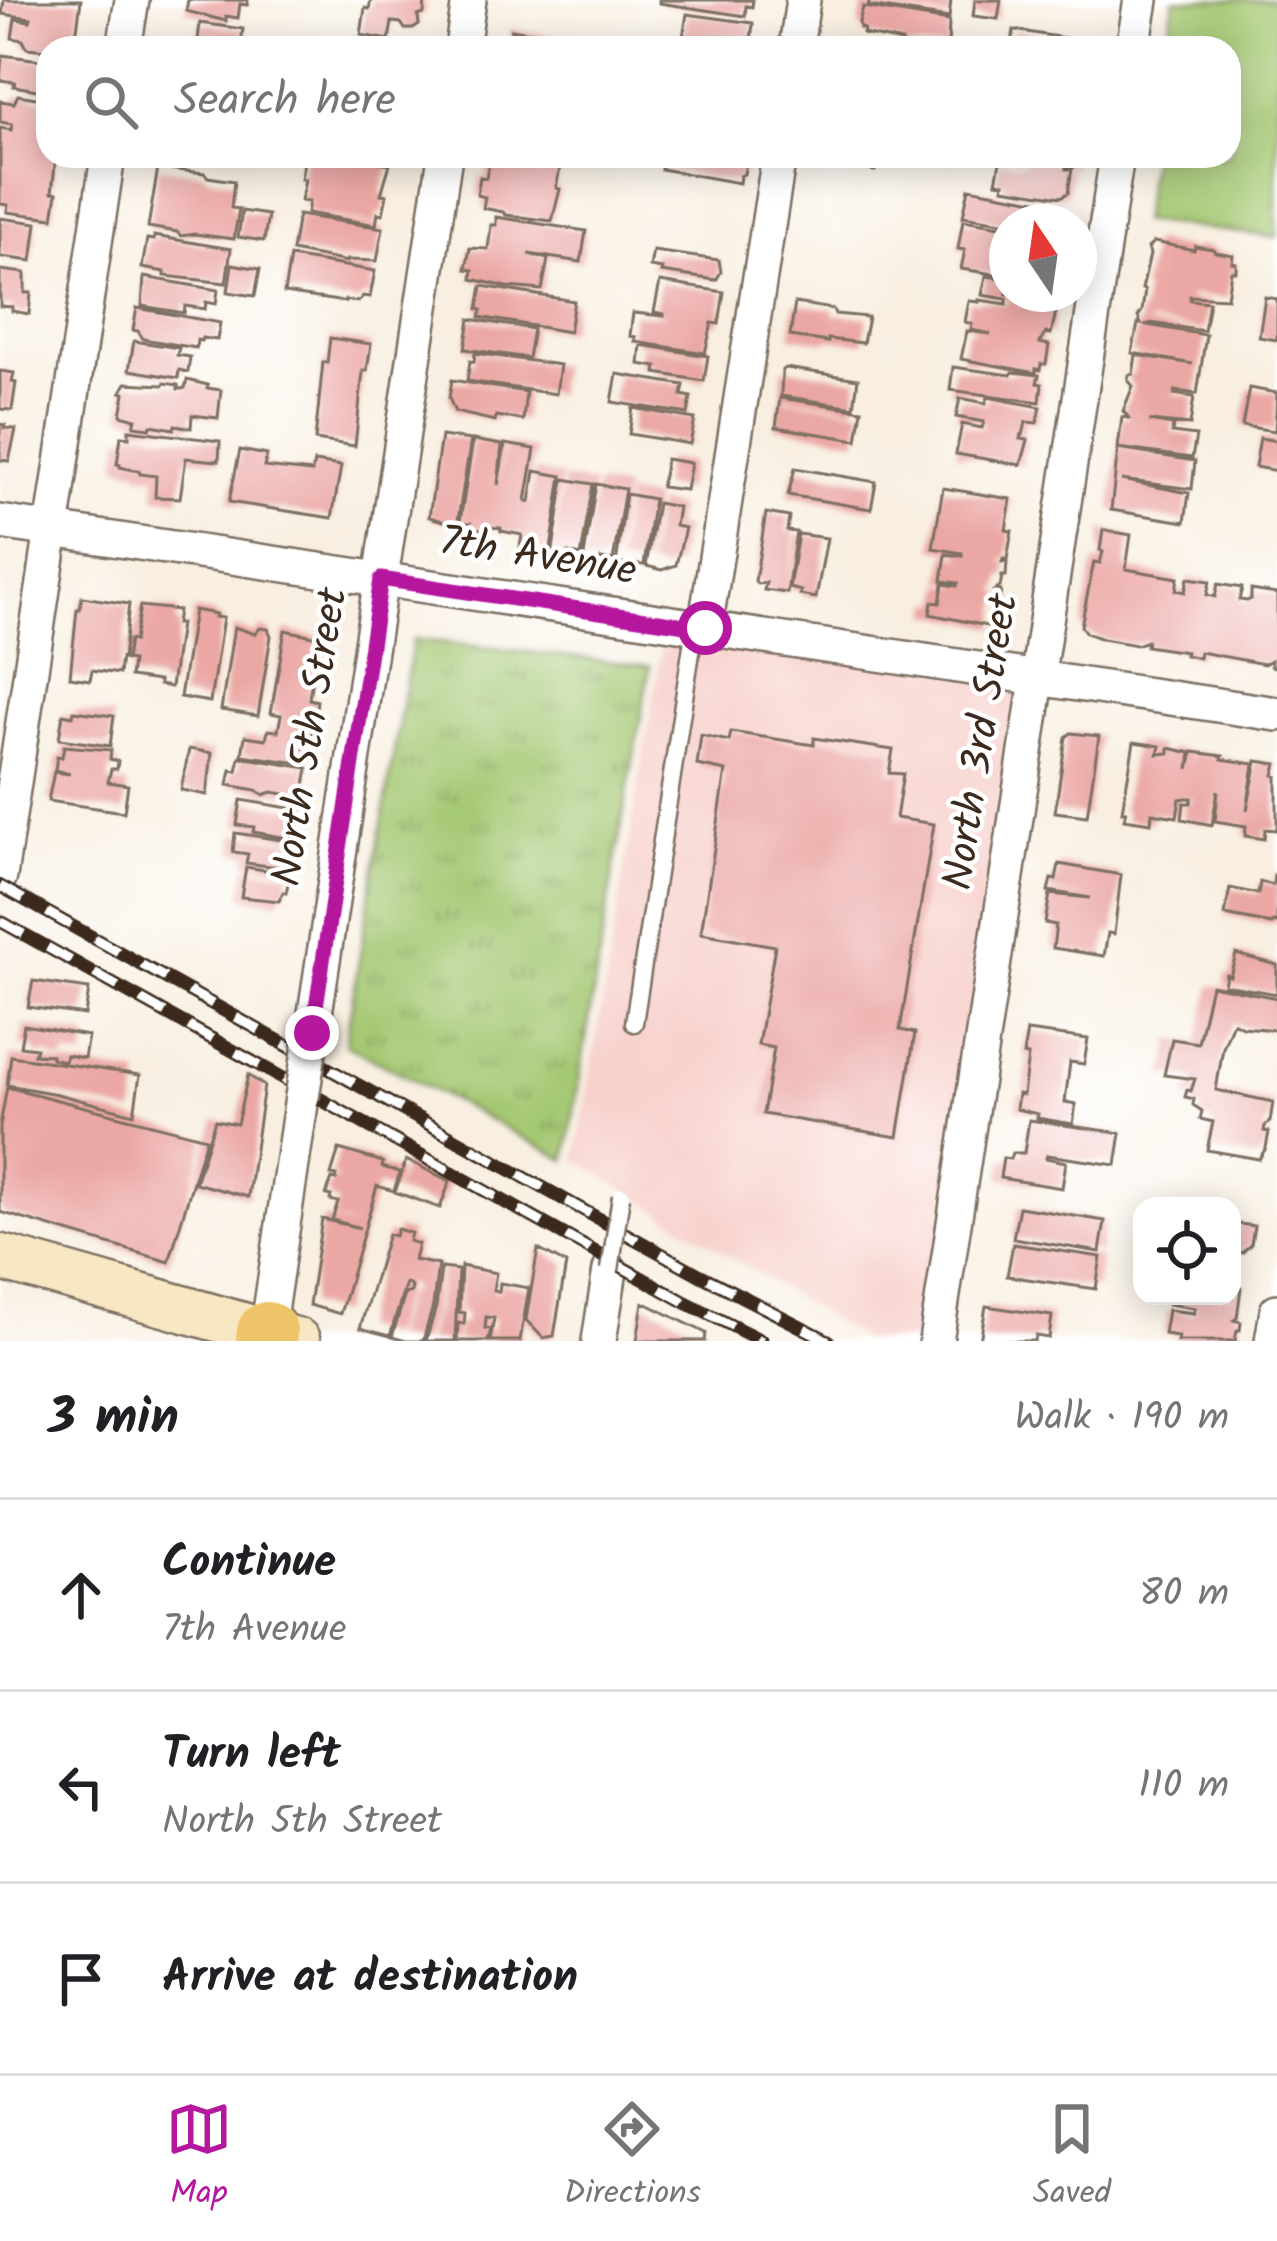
<!DOCTYPE html>
<meta charset="utf-8">
<style>
body{margin:0;font-family:Kalam,sans-serif;background:#f2f2f2;color:#202124}
.controls{position:absolute;right:36px;bottom:36px;display:grid;overflow:hidden;border-radius:24px;box-shadow:0 6px 30px #0003}
.controls button{width:108px;height:108px;display:grid;place-items:center;padding:0;border:0;border-bottom:3px solid #e0e0e0;background:#fff;color:#202124;font:60px sans-serif}
.compass{position:absolute;left:989px;top:204px;width:108px;height:108px;border-radius:50%;background:#fff;box-shadow:0 6px 30px #0003;rotate:347deg}
.stop{position:absolute;width:36px;height:36px;margin:-27px;border:9px solid #b5179e;border-radius:50%;background:#fff}
.stop.end{background:#b5179e;border-color:#fff;box-shadow:0 3px 12px #0008}
.list{margin:0;padding:0;list-style:none}
h2{display:flex;justify-content:space-between;align-items:center;height:156px;margin:0;padding:0 48px;font-size:51px}
h2 small{font-size:39px;font-weight:400;color:#757577}
.list li{display:grid;grid-template-columns:78px 1fr auto;gap:36px;align-items:center;box-sizing:border-box;height:192px;padding:0 48px;border-top:3px solid #e0e0e0}
.list b{display:block;font-size:45px;white-space:nowrap}
.list p{margin:0;font-size:39px;white-space:nowrap;color:#757577}
.list em{font-size:39px;font-style:normal;color:#757577}
.icon{flex:none;width:66px;height:66px;fill:none;stroke:currentColor;stroke-width:2;stroke-linecap:round;stroke-linejoin:round}
.map{position:relative;flex:none;width:1277px;height:1341px;overflow:hidden}
.search{position:absolute;background:#fff;box-shadow:0 6px 30px #0003;left:36px;right:36px;top:36px;height:132px;display:flex;align-items:center;gap:30px;box-sizing:border-box;padding:0 42px;border-radius:36px;color:#757577;font-size:45px}
.sheet{height:732px;background:#fff}
nav{display:flex;justify-content:space-around;align-items:center;box-sizing:border-box;height:168px;border-top:3px solid #e0e0e0;background:#fff;font-size:33px;color:#757577}
nav a{display:grid;justify-items:center;gap:6px}
nav .on{color:#b5179e}
.map>svg:first-child{display:block}
.built{fill:#f7d0cb}
.grass{fill:url(#grass-tufts);stroke:#707948;stroke-width:3}
.park{fill:#a4c872;stroke:#707948;stroke-width:3}
.building{fill:#eba7a4}
.lines{fill:none;stroke-linecap:round;stroke-linejoin:round}
.lane-casing{stroke:#7d6f62;stroke-width:21}
.street-casing{stroke:#7d6f62;stroke-width:38}
.secondary-casing{stroke:#7d6f62;stroke-width:50}
.highway-casing{stroke:#7d6f62;stroke-width:64}
.lane{stroke:#fff;stroke-width:16}
.street{stroke:#fff;stroke-width:33}
.secondary{stroke:#f8e7c3;stroke-width:45}
.highway{stroke:#eec469;stroke-width:60}
.rail-casing{stroke:#3b2a1e;stroke-width:14}
.rail{stroke:#fff;stroke-width:9;stroke-dasharray:27;stroke-linecap:butt}
.lane-bridge-casing{stroke:#7d6f62;stroke-width:21;stroke-linecap:butt}
.street-bridge-casing{stroke:#7d6f62;stroke-width:38;stroke-linecap:butt}
.lane-bridge{stroke:#fff;stroke-width:16}
.street-bridge{stroke:#fff;stroke-width:33}
.route{stroke:#b5179e;stroke-width:15}
.labels{text-anchor:middle;dominant-baseline:central;stroke-width:9;stroke-linejoin:round;paint-order:stroke}
.street-label{font-size:42px;fill:#3b2a1e;stroke:#fff}
</style>
<div class="map">
<svg width="1277" height="1341" viewBox="0 0 1277 1341">
<defs>
<pattern id="grass-tufts" width="24" height="20" patternUnits="userSpaceOnUse" patternTransform="scale(3)"><rect width="24" height="20" fill="#a4c872"/><path d="M3 7l-1-3M5 7V3M7 7l1-3M15 17l-1-3M17 17v-4M19 17l1-3" fill="none" stroke="#87a35d"/></pattern>
</defs>
<rect width="100%" height="100%" fill="#fff"/>
<filter id="ink" filterUnits="userSpaceOnUse"><feTurbulence type="fractalNoise" baseFrequency=".00833" numOctaves="2"/><feDisplacementMap in="SourceGraphic" scale="24" xChannelSelector="R" yChannelSelector="G"/><feConvolveMatrix kernelMatrix="1 2 1 2 8 2 1 2 1" color-interpolation-filters="sRGB"/></filter>
<filter id="wash" filterUnits="userSpaceOnUse"><feTurbulence type="fractalNoise" baseFrequency=".004" numOctaves="4" result="noise"/><feDisplacementMap in="SourceGraphic" scale="48" xChannelSelector="R" yChannelSelector="G"/><feGaussianBlur stdDeviation="2.7" result="paint"/><feColorMatrix in="noise" values="0 0 0 0 0 0 0 0 0 0 0 0 0 0 0 0 0 1.4 0 .05"/><feComposite in="paint" operator="in"/></filter>
<g filter="url(#wash)">
<rect width="100%" height="100%" fill="#f8efe1"/>
<path class="built" d="M664 631 1026 684 926 1341H865L576 1159Z"/>
<path class="grass" d="M413 639 650 666 613 872 566 1160 345 1044Z"/>
<path class="park" d="M1174 0H1277V237L1141 221 1151 156H1229V48H1167Z"/>
<g id="blocks">
<path class="building" d="M4 0H81L75 44H70L68 48H48V50L27 48 23 40 12 38 15 19 30 21 31 18 2 14Z
M188 0H248L247 5 240 4 238 18 226 16V21L186 11Z
M371 0H425L424 14 418 16 419 25 413 29H405L401 23 392 22 389 40 361 35 365 8 369 9Z
M659 0H753L752 7 746 6 745 16 659 3Z
M870 0H951L949 18 868 6Z
M975 0H1001L998 19 973 16Z
M863 7 949 21 948 48H905L902 42 863 34 864 29 860 28 859 22Z
M687 14 753 23 750 48H715L682 43Z
M200 23 243 29 241 43 236 42 235 48H197Z
M511 29 555 36 553 48H510Z
M1014 30 1096 43 1095 48H1011Z
M2 55 48 61V92L14 86 15 82 0 80Z
M18 95 48 100V156H56L52 192 57 193 53 218 7 212 8 205 0 204V128L11 130 12 124 0 122V101L14 103Z
M305 156H360V159L390 164 381 194 387 195 383 214 378 213 376 225 307 213 309 202 301 201 305 179H301Z
M490 156 562 158 556 188 560 189 552 221 506 215 503 212 483 208 485 197 477 195 480 177 486 178Z
M663 156H747L744 174 740 176 739 183 661 169Z
M816 156H878L875 171 820 162Z
M1014 156H1076L1074 167 1066 166V169H1072L1068 193 1061 197 1003 188 1004 183 996 182 1000 162 1024 164 1025 160 1014 159Z
M158 168 204 173 208 177 234 181 231 208 239 209 234 239 195 234 181 236 177 232 148 227Z
M969 188 1051 203 1047 222 1007 223 963 216Z
M242 211 268 215 264 241 238 237Z
M298 215 383 228 377 261 347 260V262L292 251Z
M496 217 586 231 581 262 529 254 548 259 542 290 507 287 472 279 473 270 466 269 470 248 488 249 491 225H496Z
M0 218 37 223 32 261 0 257Z
M963 220 1007 227V276L961 269 965 250 958 249Z
M154 236 231 249 226 283 165 276V272L142 268 147 239 154 240Z
M1154 242 1190 249 1194 250 1195 246 1213 249 1215 252 1233 255 1232 262 1236 263V271H1231L1227 298 1190 296V300L1209 302 1204 331 1151 323 1147 325 1206 335 1197 394 1175 391 1174 394 1194 397 1190 425 1149 421 1173 425 1172 433 1196 436 1192 458 1118 448 1122 417 1129 418 1123 411 1133 386 1128 380 1129 375 1133 374 1136 355 1193 364 1132 353 1138 324H1141L1138 317 1142 311 1145 290 1142 289 1150 254 1148 248Z
M653 251 719 260 721 272 716 280 661 272 662 269 650 267Z
M290 257 375 271 370 297 363 296 358 302 345 300V302L284 293Z
M232 264 260 269 255 296 228 292Z
M0 270 25 273V293H31L29 314 12 311V307L0 306Z
M986 276 1007 279V294H1048L1047 300H1052L1049 312H1056L1051 334 1046 333 1040 343 1049 345 1046 364H1041L1040 370 1036 369V373L961 359 967 331 991 334 971 330 972 324 965 322 969 301 979 302V300L1007 304V299L982 295Z
M144 277 218 290 216 304 206 302 205 309 185 306 184 313 142 306Z
M660 282 724 292 719 324 712 323 705 353 635 342 636 337 630 336 633 313 664 316V314L654 312Z
M482 286 574 301 569 332 480 317 482 310 478 309Z
M1265 297 1277 299V340L1259 337Z
M795 303 833 309 835 314 868 317 863 343 828 339V342L790 336Z
M137 308 220 323 217 340 202 338 201 341 197 340 196 348 143 339 138 331 133 330Z
M470 319 533 329 528 358 465 349Z
M330 338 371 344 367 371H363L355 446 315 440 323 362 327 363Z
M134 341 179 348 177 355 190 357 188 372 179 370 178 378 129 370Z
M641 345 708 356 704 381 656 373 657 367 639 364Z
M475 353 560 365 556 394 467 381 470 361 474 362Z
M953 367 1011 375 1013 372 1039 375 1037 383 1042 384 1040 402 950 390Z
M786 368 858 379 854 407 781 396 782 370Z
M0 371 14 373 12 382 16 383 12 410 0 409Z
M617 374 684 385 682 395 691 397 688 414 612 402Z
M187 380 208 385 207 388 221 390 218 418 192 415 191 428 175 425 174 429 151 425 150 428 134 426 136 419 121 415 125 393 121 392 126 383 163 385 165 383 178 385V389H181L185 388Z
M452 380 526 392 523 420 496 416 495 421 455 412 449 398Z
M1249 388 1277 393 1275 431 1242 426Z
M988 397 1041 407 1037 423 1026 422 1023 435H1021L1020 439 1028 440 1021 465 956 454 962 424 982 428 984 422 956 417 960 398 986 403Z
M780 398 862 410 857 440 776 427Z
M633 408 695 419 690 444 629 434Z
M0 424 5 425 4 428 16 429 9 461 0 460Z
M129 430 220 441 219 461 186 458 180 498 155 497 156 476 140 474 139 471 120 467V464H117L121 436 129 437Z
M441 436 471 440 457 525 429 517Z
M1260 438 1277 441V471L1255 467Z
M473 440 502 445 498 485 505 444 535 449 526 501 530 502 535 471 562 476 550 555 530 552 531 549 520 547 522 535 501 531V528L490 527 485 531 470 528 471 523 460 522Z
M1118 449 1195 461 1192 489 1121 480 1189 493 1185 522 1111 510Z
M240 450 267 455 264 467 312 472 314 462 341 466 332 518 229 502Z
M666 459 691 463 686 490 661 487Z
M795 468 876 482 871 509 788 495Z
M564 479 593 484 581 556 569 553 568 559 552 556Z
M596 484 625 489 613 561 601 559 599 564 583 562Z
M943 488 1011 499 1006 530 1012 531 1007 559H1003L1002 562H1007L1006 576H1002L1000 587 995 590 1001 591 996 628 930 614 932 602 940 603 943 584 957 586 958 583 942 581 946 554 962 556V553L933 548Z
M626 494 654 499 644 565 616 564Z
M657 503 678 507 675 526 685 528 676 565 662 570 646 566Z
M766 513 789 517 787 531 796 532 787 593 764 590 766 583 757 584 755 581Z
M1103 530 1131 535 1126 569 1178 578 1176 590 1185 592 1188 578 1210 581 1207 595 1215 597 1218 584 1242 588 1239 600 1247 601 1251 599V590L1277 594V668L1271 666V660L1264 664 1200 652 1199 658 1185 655 1186 652 1146 646 1147 641 1136 645 1102 639 1086 633 1081 626 1094 562 1100 563 1103 552 1100 550Z
M798 534 827 538 816 598 800 595 801 591 789 588Z
M82 597 129 604 123 659 121 658 119 674 92 670 90 680 70 677 77 609H80Z
M140 606 178 610 176 624H180L171 687 159 685V681L130 677 132 661 126 660 129 640 134 641Z
M194 610 216 614 215 617 223 618 210 702 180 697Z
M234 627 255 634 260 628 268 629 271 636 258 716 221 710Z
M285 630 318 637 309 699 317 701 312 736 307 735 305 748 309 749 306 764 242 755 245 736 266 739 268 730 278 731 281 715 271 713Z
M74 711 114 716 110 746 59 739 63 714 73 716Z
M731 732 814 745V738L893 750 889 773 903 774 896 818 934 824 900 1030 915 1033 898 1137 763 1114 774 1048 758 1045 775 946 701 933 726 771 697 765 701 735 729 741Z
M1071 733 1099 736 1087 816 1055 812 1066 737Z
M1134 742 1160 746 1158 754 1169 753V748L1191 753 1189 769 1193 752 1223 756 1222 759 1254 764 1247 810 1257 761 1277 764 1274 775 1277 776V830L1265 829 1264 839 1245 836 1246 826 1215 821 1218 790 1212 825 1182 819 1184 803H1191L1192 798H1186L1180 799 1177 817 1152 813 1151 823 1124 819 1126 811H1122Z
M64 746 111 750 110 759 118 761 117 769H111L108 782 128 785 124 812 48 801 54 772 70 774 55 770 57 756 62 757Z
M189 749 212 753 207 795 181 790Z
M240 757 308 768 303 797 272 792 264 795 256 790 228 785 231 770 237 771Z
M241 800 301 810 299 828 294 827 293 837 288 838 253 832 254 827 237 825Z
M235 833 296 842 292 863 286 864 285 868 246 863 248 854 233 852Z
M1059 864 1121 875 1114 934 1108 933 1104 956 1053 948 1056 925 1045 923 1050 894 1090 898 1048 891 1051 879 1056 880Z
M246 867 290 874 286 893 283 892 279 901 241 897Z
M1274 875H1277V923L1273 922 1272 924 1225 915 1230 888 1258 894 1260 882 1273 885Z
M1236 954 1277 965V994L1224 985 1226 974 1230 976Z
M33 981 89 989 85 1015 28 1007Z
M1211 985 1277 998V1030L1242 1027 1233 1022 1223 1048 1216 1090 1273 1102 1270 1122 1265 1126 1264 1131 1269 1132 1266 1148 1259 1159 1207 1150 1213 1122 1200 1119 1202 1111 1193 1105 1194 1099 1185 1097 1187 1090 1191 1091 1195 1079 1164 1075 1172 1039 1198 1043Z
M24 1025 88 1036 84 1058 66 1055 64 1061 51 1058V1055L34 1054 36 1048 20 1046Z
M1027 1031 1088 1039 1084 1064 1070 1062 1065 1102 1076 1104 1073 1124 1037 1118 1038 1114 1016 1109 1018 1094 1023 1095 1028 1056 1023 1055Z
M11 1056 140 1075 134 1114 57 1094 7 1085Z
M248 1075 264 1086 248 1197 195 1183 215 1120 237 1124Z
M7 1087 206 1138 169 1262 0 1212V1126Z
M1029 1120 1121 1133 1116 1165 1047 1155 1046 1158 1066 1162 1062 1188 1000 1178 1003 1158 1010 1159 1012 1153H1024Z
M339 1149 383 1162 382 1167 400 1172 394 1191 377 1186 340 1314 309 1305 322 1219 360 1228 332 1220 338 1202 330 1200 331 1196 326 1195 332 1179 336 1180 337 1176 331 1175Z
M406 1160 450 1181 440 1208 395 1192Z
M1019 1207 1105 1221 1100 1252 1013 1238Z
M1232 1223 1254 1226 1251 1244 1243 1252 1236 1255 1232 1254Z
M397 1229 411 1233 409 1241 418 1244 414 1260 438 1265 433 1306 423 1341H406L392 1337 405 1294 411 1292 412 1287 406 1283 390 1336 360 1328 388 1234 395 1236Z
M1013 1244 1101 1257 1096 1289 1007 1276Z
M538 1249 566 1264 554 1336 543 1338 526 1320Z
M461 1266 496 1273 493 1290 499 1292 500 1283 529 1288 520 1341H490L494 1318 486 1317 485 1328 491 1329 488 1341H457L458 1323 464 1324 465 1313 459 1312Z
M441 1268 458 1270 455 1341H426L436 1307Z
M1232 1287 1241 1288 1237 1318 1234 1320 1241 1322 1240 1330H1237L1235 1341H1177L1178 1336 1164 1334 1168 1310 1194 1313 1195 1308 1168 1304 1169 1296H1232Z
M643 1302 706 1333 705 1341H637Z
M986 1306 1052 1316 1049 1338 1036 1336 1035 1341H980Z"/>
</g>
</g>
<g filter="url(#ink)">
<use href="#blocks" fill-opacity="0" stroke="#7d6f62" stroke-width="3"/>
<g class="lines">
<defs>
<path id="lane" d="M634 1023 695 626"/>
<path id="street" d="M124 48 132 0
M462 48 469 0
M796 48 803 0
M1133 48 1141 0
M0 522 1277 714
M705 628 779 156
M0 876 108 156
M312 1033 445 156
M267 1332 302 1097
M599 1341 610 1270
M936 1341 1117 156
M1272 1341 1277 1311"/>
<path id="secondary" d="M0 1257 297 1341"/>
<path id="highway" d="M266 1341 267 1332"/>
</defs>
<use href="#lane" class="lane-casing"/>
<use href="#street" class="street-casing"/>
<use href="#secondary" class="secondary-casing"/>
<use href="#highway" class="highway-casing"/>
<use href="#lane" class="lane"/>
<use href="#street" class="street"/>
<use href="#secondary" class="secondary"/>
<use href="#highway" class="highway"/>
<defs>
<path id="rail" d="M0 886 700 1275 829 1341
M0 921 685 1302 762 1341"/>
</defs>
<use href="#rail" class="rail-casing"/>
<use href="#rail" class="rail"/>
<defs>
<path id="lane-bridge" d="M610 1270 621 1196"/>
<path id="street-bridge" d="M302 1097 312 1033"/>
</defs>
<use href="#lane-bridge" class="lane-bridge-casing"/>
<use href="#street-bridge" class="street-bridge-casing"/>
<use href="#lane-bridge" class="lane-bridge"/>
<use href="#street-bridge" class="street-bridge"/>
</g>
</g>
<g class="lines" filter="url(#ink)">
<path class="route" d="M312 1033 381 579 705 628"/>
</g>
<g class="labels">
<g class="street-label">
<text transform="translate(538 557) rotate(9)">7th Avenue</text>
<text transform="translate(311 737) rotate(-81)">North 5th Street</text>
<text transform="translate(982 742) rotate(-81)">North 3rd Street</text>
</g>
</g>
</svg>
<div class="controls">
<button><svg class="icon" aria-label="locate" viewBox="0 0 24 24"><circle cx="12" cy="12" r="6"/><path d="M12 2v4M12 18v4M2 12h4M18 12h4"/></svg></button>
</div>
<svg class="compass" viewBox="-18 -18 36 36"><path d="M0-13l5 13h-10z" fill="#e53935"/><path d="M0 13l5-13h-10z" fill="#757577"/></svg>
<div class="stop" style="left:705px;top:628px"></div>
<div class="stop end" style="left:312px;top:1033px"></div>
<div class="search"><svg class="icon" aria-label="search" viewBox="0 0 24 24"><circle cx="10" cy="10" r="6"/><path d="M15 15l6 6"/></svg>Search here</div>
</div>
<section class="sheet">
<h2>3 min<small>Walk · 190 m</small></h2>
<ul class="list">
<li><svg class="icon" aria-label="ahead" viewBox="0 0 24 24"><path d="M12 20V5M6 11l6-6 6 6"/></svg><div><b>Continue</b><p>7th Avenue</p></div><em>80 m</em></li>
<li><svg class="icon" aria-label="left" viewBox="0 0 24 24"><path d="M17 20v-9H6M10 6l-5 5 5 5"/></svg><div><b>Turn left</b><p>North 5th Street</p></div><em>110 m</em></li>
<li><svg class="icon" aria-label="arrive" viewBox="0 0 24 24"><path d="M6 21V4h12l-3 4 3 4H6"/></svg><div><b>Arrive at destination</b></div></li>
</ul>
</section>
<nav>
<a class="on"><svg class="icon" aria-label="map" viewBox="0 0 24 24"><path d="M3 6l6-2 6 2 6-2v14l-6 2-6-2-6 2zM9 4v14M15 6v14"/></svg>Map</a>
<a><svg class="icon" aria-label="directions" viewBox="0 0 24 24"><path d="M12 3l9 9-9 9-9-9zM9 14v-3h6M13 9l2 2-2 2"/></svg>Directions</a>
<a><svg class="icon" aria-label="saved" viewBox="0 0 24 24"><path d="M7 4h10v16l-5-4-5 4z"/></svg>Saved</a>
</nav>
